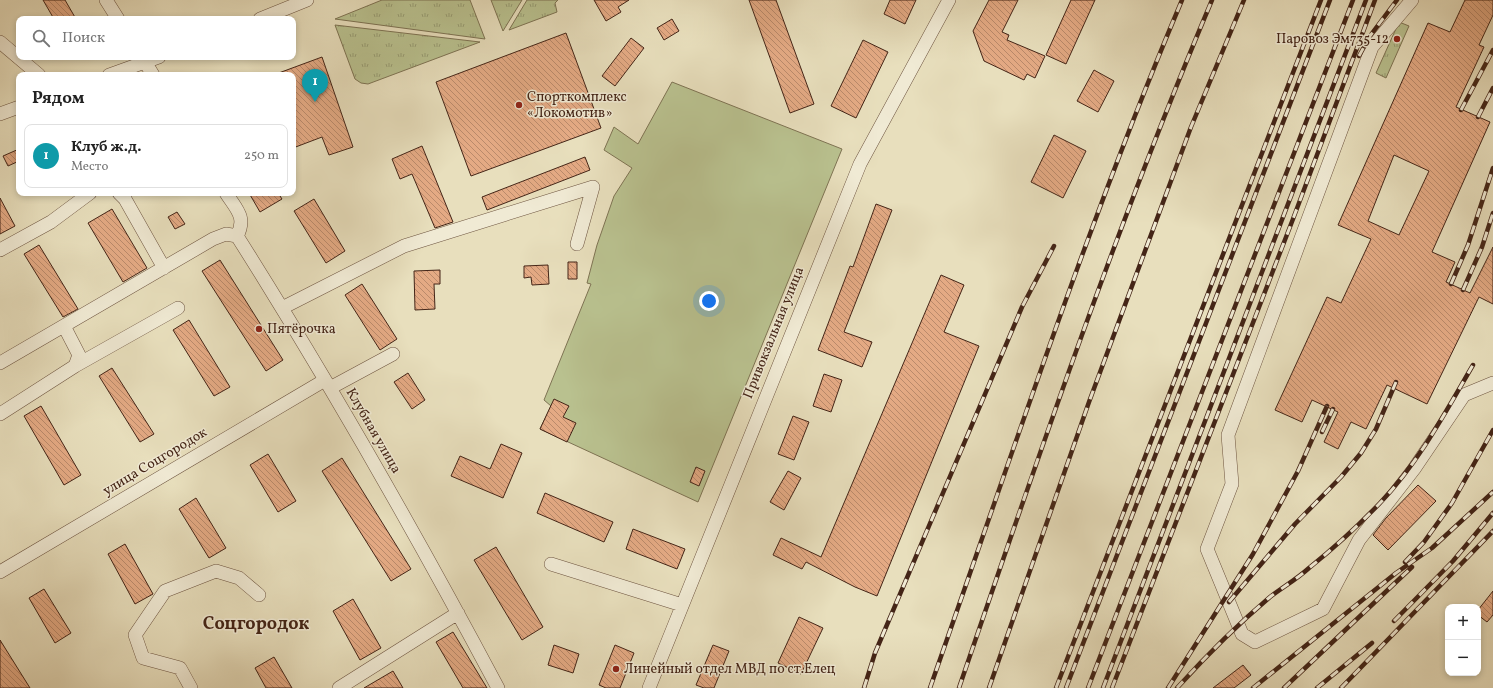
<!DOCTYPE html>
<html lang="ru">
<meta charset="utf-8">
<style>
body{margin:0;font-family:Vollkorn,serif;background:#f2f2f2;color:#222}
.controls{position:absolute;right:12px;bottom:12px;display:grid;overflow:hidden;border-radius:8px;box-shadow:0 2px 6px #0003}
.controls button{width:36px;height:36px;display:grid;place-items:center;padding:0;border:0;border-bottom:1px solid #e0e0e0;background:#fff;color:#222;font:20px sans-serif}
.you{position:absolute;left:709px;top:301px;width:14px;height:14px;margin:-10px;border:3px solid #fff;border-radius:50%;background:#1a73e8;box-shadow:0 0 0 6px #1a73e833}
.badge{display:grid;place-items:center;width:26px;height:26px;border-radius:50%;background:#0f766e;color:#fff;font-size:13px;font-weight:700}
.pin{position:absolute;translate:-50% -33px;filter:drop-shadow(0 1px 2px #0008)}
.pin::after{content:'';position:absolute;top:21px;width:14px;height:12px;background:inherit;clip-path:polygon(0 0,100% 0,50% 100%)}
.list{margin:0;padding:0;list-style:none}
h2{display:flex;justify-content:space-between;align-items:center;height:52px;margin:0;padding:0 16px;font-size:17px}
h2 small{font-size:13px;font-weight:400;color:#767676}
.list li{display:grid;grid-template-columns:26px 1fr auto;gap:12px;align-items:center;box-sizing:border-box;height:64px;margin:0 8px 8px;padding:0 8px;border:1px solid #e0e0e0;border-radius:8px}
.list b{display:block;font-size:15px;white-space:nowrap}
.list p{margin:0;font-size:13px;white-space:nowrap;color:#767676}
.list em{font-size:13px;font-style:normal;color:#767676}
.icon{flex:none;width:22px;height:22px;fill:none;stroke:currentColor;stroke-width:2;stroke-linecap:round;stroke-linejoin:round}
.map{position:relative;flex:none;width:1493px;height:688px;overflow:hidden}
.search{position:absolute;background:#fff;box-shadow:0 2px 6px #0003;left:16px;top:16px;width:280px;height:44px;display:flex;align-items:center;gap:10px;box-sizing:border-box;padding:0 14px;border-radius:8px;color:#767676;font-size:15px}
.panel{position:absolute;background:#fff;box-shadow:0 2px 6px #0003;left:16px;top:72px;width:280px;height:124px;border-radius:8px}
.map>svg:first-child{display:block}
.grass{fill:url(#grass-tufts);stroke:#7e7353}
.park{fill:#b9c18f;stroke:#7e7353}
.building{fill:url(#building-back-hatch);stroke:#442517;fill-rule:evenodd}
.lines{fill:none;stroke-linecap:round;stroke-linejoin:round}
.minor-casing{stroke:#6d5440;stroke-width:14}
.minor{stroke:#f0ead4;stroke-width:13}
.rail-casing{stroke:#442517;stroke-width:4.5}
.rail{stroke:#f0ead4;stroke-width:3;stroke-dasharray:9;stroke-linecap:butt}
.poi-dot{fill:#8f2418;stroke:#f0ead4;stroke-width:1.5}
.labels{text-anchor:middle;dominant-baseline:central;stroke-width:3;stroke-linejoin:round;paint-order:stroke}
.poi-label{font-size:14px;fill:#442517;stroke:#f0ead4;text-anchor:start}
.street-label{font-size:14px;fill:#442517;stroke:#f0ead4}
.district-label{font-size:18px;font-weight:bold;fill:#442517;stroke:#f0ead4}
</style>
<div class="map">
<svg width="1493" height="688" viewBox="0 0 1493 688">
<defs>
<pattern id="grass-tufts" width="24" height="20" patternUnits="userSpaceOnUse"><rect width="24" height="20" fill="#b9c18f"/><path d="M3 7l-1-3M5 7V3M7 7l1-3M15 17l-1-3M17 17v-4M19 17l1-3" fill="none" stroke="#989d74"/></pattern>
<pattern id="building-back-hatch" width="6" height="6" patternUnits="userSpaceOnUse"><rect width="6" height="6" fill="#e4aa84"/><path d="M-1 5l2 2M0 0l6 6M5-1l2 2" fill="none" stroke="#ba8a6b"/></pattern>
</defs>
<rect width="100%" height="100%" fill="#e8dfbd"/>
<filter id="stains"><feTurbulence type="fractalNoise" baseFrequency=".005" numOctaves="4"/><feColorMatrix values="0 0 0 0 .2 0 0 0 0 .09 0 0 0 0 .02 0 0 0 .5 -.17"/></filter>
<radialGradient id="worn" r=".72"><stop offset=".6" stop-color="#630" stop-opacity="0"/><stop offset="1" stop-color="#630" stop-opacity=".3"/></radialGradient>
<path class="grass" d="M382 0H470L485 39 335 19Z
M491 0H522L503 31Z
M527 0H558L555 3 557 12 509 30Z
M1399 22 1409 26 1386 78 1376 73Z
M335 25 480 42 368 84 361 83 355 79Z"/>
<path class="park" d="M672 82 842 149 698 502 540 429 551 406 544 400 591 284 587 283 597 245 614 196 632 168 604 150 614 127 638 144Z"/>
<path class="building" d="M43 0H65L76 19H54Z
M594 0H629L618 7 621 12 606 21Z
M749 0H776L814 104 790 113Z
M890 0H916L905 24 884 14Z
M989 0H1018L1002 32 1009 35 1007 40 1045 56 1035 78 1027 74 1024 80 984 61 973 31Z
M1071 0H1095L1066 64 1046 55Z
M1465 0H1493V15L1479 45 1484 47 1456 107 1490 122 1432 252 1455 262 1446 282 1470 293 1493 247V304L1479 297 1427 404 1387 385 1366 429 1351 422 1338 449 1324 442 1338 412 1312 400 1302 422 1275 410 1327 297 1341 303 1371 239 1338 225 1428 23 1450 32ZM1394 155 1429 171 1399 235 1368 221Z
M672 19 679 31 664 40 657 28Z
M566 33 601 128 471 176 436 82Z
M631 38 644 48 615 86 602 76Z
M863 40 888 52 856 118 831 106Z
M322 57 353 147 329 155 322 137 293 148V75L276 74Z
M1094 70 1114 81 1098 112 1077 101Z
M1054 135 1086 151 1063 198 1031 182Z
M422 146 453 222 435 228 412 174 400 179 392 159Z
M19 149V161L8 166 3 156Z
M585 157 590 170 487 210 482 197Z
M249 193H278L282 199 260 212Z
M0 198 15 226 0 234Z
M314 199 345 251 326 263 294 211Z
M876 204 892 210 844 332 872 342 862 367 818 350 850 266 853 267Z
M112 209 147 268 123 282 88 223Z
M177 212 185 224 175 229 168 217Z
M39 245 78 309 63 317 24 254Z
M220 260 283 360 266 371 202 271Z
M568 262H577V279H568Z
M548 265 549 284 532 285 531 277 524 278V266Z
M440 270V284H434L435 309 415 310 414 271Z
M941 275 964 285 944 332 979 346 877 596 855 587 806 562 802 569 773 555 781 538 821 557Z
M362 284 397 339 380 350 345 295Z
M189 320 230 387 214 396 173 330Z
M112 368 154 434 140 442 99 376Z
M408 373 425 400 412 409 394 382Z
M824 374 842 380 831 412 813 406Z
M554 399 569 406 563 417 576 423 567 442 540 429Z
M41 406 81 475 64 485 24 416Z
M793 416 809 422 794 460 778 454Z
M501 444 522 453 503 498 451 476 460 456 490 469Z
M268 454 296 501 278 512 250 465Z
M342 458 411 569 391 581 322 471Z
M696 467 705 471 699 486 690 482Z
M788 471 801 478 784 510 770 502Z
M1418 485 1436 501 1388 550 1373 535 1386 518Z
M545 493 613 522 604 542 537 513Z
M196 498 226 548 209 558 179 509Z
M633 529 685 549 677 569 626 549Z
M125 544 153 594 135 604 108 554Z
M496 547 543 627 522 640 474 560Z
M44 589 71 633 55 643 29 598Z
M1493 591V615L1487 622 1478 615V610Z
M353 599 381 648 360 660 333 611Z
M799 617 823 628 801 674 778 663Z
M453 632 487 688H463L436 642Z
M0 640 30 688H0Z
M554 645 579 654 573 673 548 665Z
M615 645 634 653 620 688H606L599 685Z
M713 645 729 651 714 688H704L696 685Z
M274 657 292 688H266L255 668Z
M1243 665 1251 675 1234 688H1213Z
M393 671 403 688H364Z"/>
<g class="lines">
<defs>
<path id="minor" d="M106 0 118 19
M1412 0 1372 47 1228 435 1232 484 1207 549 1242 634 1255 642 1323 609 1359 540 1414 469 1464 395 1493 383
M260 19 307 0
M0 42 39 75
M142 57 153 75
M109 75 159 57
M0 114 19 107
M119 193 125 199 164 268
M226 193C236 209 247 217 237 236 330 383 416 534 498 688
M0 250 51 222 90 193
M282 308 404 246 593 187 577 244
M0 363 213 239 226 234 237 236
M75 366 178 308
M330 388 393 354
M0 414 75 366 79 355 64 326
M551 564 682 605
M0 572 325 380
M191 688 180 668 143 658 135 635 165 591 216 571 239 578 259 595
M339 688 458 613
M649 688 860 164 949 0"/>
</defs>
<use href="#minor" class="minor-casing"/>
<use href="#minor" class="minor"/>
<defs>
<path id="rail" d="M1359 56 1370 36 1397 0
M1461 110 1493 50
M1478 117 1493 88
M1451 284 1468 245 1493 168
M1463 290 1482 247 1493 213
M1322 432 1333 409
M1405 562 1424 542 1452 503 1493 430
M1229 602 1295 524 1341 477 1361 453 1376 429 1396 382
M1394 621 1453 561 1493 513
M864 688 875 653 1022 307 1054 246
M930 688C1011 458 1087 225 1182 0
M959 688C1038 457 1117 225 1212 0
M989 688 1089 402 1191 127 1244 0
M1056 688 1321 0
M1066 688 1330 0
M1088 688 1353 0
M1103 688 1366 0
M1112 688 1293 219 1375 0
M1168 688 1253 554 1298 471 1327 406
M1177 688C1206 656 1237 625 1270 597 1283 587 1297 579 1309 568 1334 548 1358 526 1380 503 1419 462 1445 413 1473 365
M1253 688 1396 573 1432 548 1493 492
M1284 688 1412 567
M1317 688 1372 643
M1341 688 1493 531"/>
</defs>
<use href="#rail" class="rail-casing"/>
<use href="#rail" class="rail"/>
</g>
<g class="poi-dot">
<circle cx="1397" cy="39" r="4"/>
<circle cx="519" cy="105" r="4"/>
<circle cx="259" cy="329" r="4"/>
<circle cx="616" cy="669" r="4"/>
</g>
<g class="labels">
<g class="poi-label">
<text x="1389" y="39" text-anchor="end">Паровоз Эм735-12</text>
<text x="527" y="97">Спорткомплекс<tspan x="527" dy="16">«Локомотив»</tspan></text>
<text x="267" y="329">Пятёрочка</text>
<text x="624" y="669">Линейный отдел МВД по ст.Елец</text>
</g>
<g class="street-label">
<text transform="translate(774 333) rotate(-68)">Привокзальная улица</text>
<text transform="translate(373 431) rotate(60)">Клубная улица</text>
<text transform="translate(155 462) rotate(-31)">улица Соцгородок</text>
</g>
<g class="district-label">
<text x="256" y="624">Соцгородок</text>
</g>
</g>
<rect width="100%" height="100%" filter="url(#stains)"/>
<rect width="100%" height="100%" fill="url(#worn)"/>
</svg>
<div class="controls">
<button>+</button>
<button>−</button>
</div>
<div class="you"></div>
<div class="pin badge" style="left:315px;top:102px;background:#0f9aa8">1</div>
<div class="search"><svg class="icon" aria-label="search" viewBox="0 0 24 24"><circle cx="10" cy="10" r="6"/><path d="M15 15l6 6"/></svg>Поиск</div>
<section class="panel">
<h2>Рядом<small></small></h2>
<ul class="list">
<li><span class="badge" style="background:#0f9aa8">1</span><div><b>Клуб ж.д.</b><p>Место</p></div><em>250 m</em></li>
</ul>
</section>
</div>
